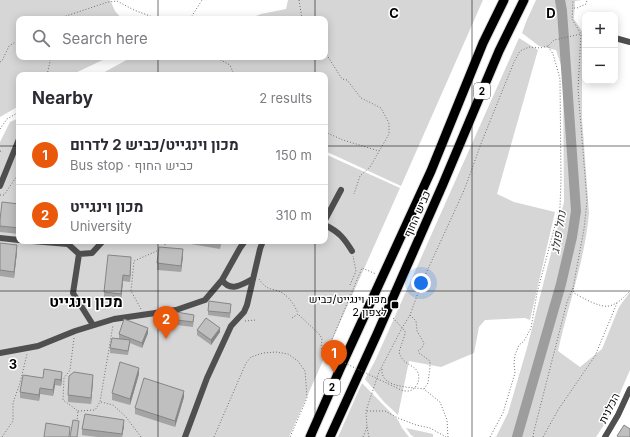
<!DOCTYPE html>
<meta charset="utf-8">
<style>
body{margin:0;font-family:Inter,Heebo,sans-serif;background:#f2f2f3;color:#2b2b33}
.controls{position:absolute;right:12px;top:12px;display:grid;overflow:hidden;border-radius:8px;box-shadow:0 2px 10px #0003}
.controls button{width:36px;height:36px;display:grid;place-items:center;padding:0;border:0;border-bottom:1px solid #e1e1e2;background:#fff;color:#2b2b33;font:20px sans-serif}
.you{position:absolute;left:421px;top:283px;width:14px;height:14px;margin:-10px;border:3px solid #fff;border-radius:50%;background:#1a73e8;box-shadow:0 0 0 6px #1a73e833}
.badge{display:grid;place-items:center;width:26px;height:26px;border-radius:50%;background:#ea580c;color:#fff;font-size:13px;font-weight:700}
.pin{position:absolute;translate:-50% -33px;filter:drop-shadow(0 1px 2px #0008)}
.pin::after{content:'';position:absolute;top:21px;width:14px;height:12px;background:inherit;clip-path:polygon(0 0,100% 0,50% 100%)}
.list{margin:0;padding:0;list-style:none}
h2{display:flex;justify-content:space-between;align-items:center;height:52px;margin:0;padding:0 16px;font-size:17px}
h2 small{font-size:13px;font-weight:400;color:#7c7c81}
.list li{display:grid;grid-template-columns:26px 1fr auto;gap:12px;align-items:center;box-sizing:border-box;height:60px;padding:0 16px;border-top:1px solid #e1e1e2}
.list b{display:block;font-size:15px;white-space:nowrap}
.list p{margin:0;font-size:13px;white-space:nowrap;color:#7c7c81}
.list em{font-size:13px;font-style:normal;color:#7c7c81}
.icon{flex:none;width:22px;height:22px;fill:none;stroke:currentColor;stroke-width:2;stroke-linecap:round;stroke-linejoin:round}
.map{position:relative;flex:none;width:630px;height:437px;overflow:hidden}
.search{position:absolute;background:#fff;box-shadow:0 2px 10px #0003;left:16px;top:16px;width:312px;height:44px;display:flex;align-items:center;gap:10px;box-sizing:border-box;padding:0 14px;border-radius:8px;color:#7c7c81;font-size:15px}
.panel{position:absolute;background:#fff;box-shadow:0 2px 10px #0003;left:16px;top:72px;width:312px;height:172px;border-radius:8px}
.map>svg:first-child{display:block}
.green{fill:#d6d6d6}
.lines{fill:none;stroke-linecap:round;stroke-linejoin:round}
.river{stroke:#9d9d9d;stroke-width:10}
.highway-casing{stroke:#dbdbdb;stroke-width:11}
.path{stroke:#717171;stroke-width:1;stroke-dasharray:1 2;stroke-linecap:butt}
.minor{stroke:#4f4f4f;stroke-width:6}
.highway{stroke:#000;stroke-width:9}
.path-bridge{stroke:#717171;stroke-width:1;stroke-dasharray:1 2;stroke-linecap:butt}
.wall{fill:#a4a4a4}
.shaded-wall{fill:#868686}
.building{fill:#bfbfbf;stroke:#868686}
.grid{fill:none;stroke:#000;stroke-width:1;stroke-opacity:0.55}
.poi-dot{fill:#000;stroke:#fff;stroke-width:1.5}
.labels{text-anchor:middle;dominant-baseline:central;stroke-width:3;stroke-linejoin:round;paint-order:stroke}
.shield{fill:#fff;stroke:#4c4c4c;stroke-width:1}
.shield-label{font-size:10px;font-weight:bold;fill:#000}
.street-label{font-size:11px;fill:#000;stroke:#fff}
.poi-label{font-size:11px;fill:#000;stroke:#fff;text-anchor:end}
.water-label{font-size:12px;font-style:italic;fill:#3e3e3e;stroke:#fff}
.district-label{font-size:15px;font-weight:bold;fill:#000;stroke:#fff}
.grid-label{font-size:13px;text-anchor:middle;font-weight:bold;fill:#000;stroke:#fff;stroke-width:3;stroke-linejoin:round;paint-order:stroke}
</style>
<div class="map">
<svg width="630" height="437" viewBox="0 0 630 437">
<rect width="100%" height="100%" fill="#fff"/>
<path class="green" d="M0 0H110L115 11 122 19H19V57H109L71 75H19V106L0 117Z
M288 0H483L401 186 325 151V75H99L132 57H325V19H248L261 14 286 9Z
M536 0H582L575 1 574 19 582 31V118L589 213C585 260 568 305 558 351L580 367 602 349 619 307 630 292V370L617 400 604 425 596 437H496L508 413 527 348 564 202 563 71 556 50 539 46 522 33 526 22Z
M519 38 538 50 497 194 514 202 555 212 530 320 525 318 485 320 479 327 474 353 441 367 409 361 398 415 384 402 365 379 375 361Z
M19 118V241H325V154L400 188 289 437H0V142L10 122Z
M362 383 398 420 402 428 409 437H338Z
M406 428 433 434V437H414L411 435Z"/>
<g class="lines">
<path class="river" d="M517 437 561 284 572 237 576 211 562 11 560 0"/>
<defs>
<path id="highway" d="M310 437 340 369 431 171 483 43 504 0
M330 437 377 334 443 184 499 51 524 0"/>
</defs>
<use href="#highway" class="highway-casing"/>
<path class="path" d="M299 0 302 19
M574 8H577L586 4 587 0
M57 19 108 2 117 1 134 10 158 19
M190 19 202 0
M325 52 342 79 347 80 361 98 381 108 389 123V134L370 167 360 176 354 194
M215 57 230 65 234 75
M0 62 2 61 9 46 19 40
M47 75 51 57
M0 129 7 119 19 112
M325 132 343 140 379 151
M0 151 3 152
M0 195H4L19 173
M164 248 166 241
M259 279C261 282 264 286 268 288 273 290 280 290 285 295 291 299 295 307 298 313
M350 285 356 271 353 256
M573 288 574 293C583 298 600 308 609 306 618 304 624 297 630 291
M141 309 131 291 134 261 159 250
M410 315 416 321 417 331 424 343 422 348 418 351 419 353 426 358 430 361V367L428 383 424 389 440 402 447 420 448 437
M292 318 298 314 320 335 322 339 321 348 326 354 362 268 376 274
M393 318 405 331V334L401 346
M245 321 256 320
M74 338 70 370 64 378 63 400 78 411 77 421
M382 369C380 388 411 387 424 389
M101 402 113 405 126 417 141 437
M78 411 95 410 100 402 113 325
M367 411H385L398 418 416 425 430 428 446 437
M367 427 369 437
M2 437 13 421V403L20 383 27 354
M214 437 246 363 251 357 263 353 276 352 288 354 298 361 305 371 306 383 307 398 290 437
M363 437 367 427 366 411 379 372 402 328 410 315 422 282 456 208 465 188 482 141 514 62 520 51 529 47 540 48 548 46
M490 437 503 413 515 373 514 364 515 355 519 345 524 341 531 328 537 293 560 207 561 179 560 79 557 68 553 54 548 46 554 40 581 34
M533 437 534 431 567 302 573 288 584 229 587 201 578 89 581 34 572 19 573 0
M543 437 558 410 595 356 617 303"/>
<path class="minor" d="M615 38 630 42
M0 186 19 139
M325 220 341 190
M325 225C339 232 344 238 352 251
M0 238 19 240
M32 241 68 244 79 254 73 293 93 325
M79 254 92 253 103 241
M222 280C231 293 242 284 253 279
M0 353 38 346 75 331 114 319 176 310 205 300 222 280 240 248 245 241
M185 437 207 378 231 326 244 312 247 305 260 249 263 241
M605 437 618 415 630 389"/>
<use href="#highway" class="highway"/>
<path class="path-bridge" d="M326 354 399 389C401 390 403 391 406 391 415 392 421 381 418 373 415 364 403 366 399 352L401 346"/>
</g>
<path class="wall" d="M585 34V51H583V46Z
M19 204V234L0 232V220Z
M173 241H222L220 249Z
M0 243 17 252 14 278 0 276Z
M183 256 181 272 157 270V263Z
M131 263 130 282 123 281 121 300 104 298V292Z
M231 308 230 318 208 315V311Z
M169 319H194L193 327 169 324Z
M197 330 220 332 211 345 197 335Z
M148 333 142 348 130 343 128 355 110 353V348L119 339V334Z
M139 374 130 405 112 400V393Z
M43 378 62 379 61 386 55 385 53 396 40 394 39 401 20 398V392Z
M93 381 91 404 68 402V395Z
M184 397 175 427 135 414V408Z
M124 426 122 437H97L82 435V429Z"/>
<path class="shaded-wall" d="M17 245V252L14 278V272Z
M183 249V256L181 272V266Z
M131 257V263L130 282V276Z
M123 275V281L121 300V294Z
M148 328V333L142 348V343Z
M220 328V332L211 345V340Z
M139 368V374L130 405V399Z
M62 372V379L61 386V380Z
M93 375V381L91 404V398Z
M55 379V385L53 396V390Z
M40 388V394L39 401V395Z
M184 391V397L175 427V421Z
M124 420V426L122 437V434Z"/>
<path class="building" d="M585 34V47L583 46Z
M615 37H617L616 46H615Z
M2 202 19 204V228L0 226V220Z
M212 241H221L220 242Z
M0 243 17 245 14 272 0 270Z
M159 247 183 249 181 266 157 263Z
M108 255 131 257 130 276 123 275 121 294 104 292Z
M209 301 231 304 230 313 208 311Z
M170 311 194 315 193 322 169 319Z
M206 318 220 328 211 340 197 330Z
M124 319 148 328 142 343 119 334Z
M112 338 130 340 128 351 110 348Z
M120 362 139 368 130 399 112 393Z
M44 369 62 372 61 380 55 379 53 390 40 388 39 395 20 392 23 375 43 378Z
M74 372 93 375 91 398 68 395 69 376Z
M144 378 184 391 175 421 135 408Z
M85 414 124 420 122 434 82 429Z
M73 420 79 421 77 437H70Z
M46 423 70 427 69 437H44Z
M624 425 630 429V437H619L617 436Z"/>
<path class="grid" d="M158 0V19M315 0V19M472 0V437M158 57V75M315 57V75M0 146H19M325 146H630M158 241V437M315 241V437M0 291H630"/>
<rect class="poi-dot" x="391" y="301" width="8" height="8" rx="2"/>
<g class="labels">
<g class="shield">
<rect x="474" y="83" width="16" height="16" rx="3"/>
<rect x="324" y="379" width="16" height="16" rx="3"/>
</g>
<g class="shield-label">
<text x="482" y="91">2</text>
<text x="332" y="387">2</text>
</g>
<g class="street-label">
<text transform="translate(417 214) rotate(-66)">כביש החוף</text>
<text transform="translate(609 408) rotate(-63)">הכלנית</text>
</g>
<g class="poi-label">
<text x="387" y="299">מכון וינגייט/כביש<tspan x="387" dy="13">2 לצפון</tspan></text>
</g>
<g class="water-label">
<text transform="translate(558 232) rotate(-81)">נחל פולג</text>
</g>
<g class="district-label">
<text x="86" y="301">מכון וינגייט</text>
</g>
</g>
<g class="grid-label">
<text x="394" y="18">C</text>
<text x="551" y="18">D</text>
<text x="13" y="369">3</text>
</g>
</svg>
<div class="controls">
<button>+</button>
<button>−</button>
</div>
<div class="you"></div>
<div class="pin badge" style="left:334px;top:373px">1</div>
<div class="pin badge" style="left:166px;top:339px">2</div>
<div class="search"><svg class="icon" aria-label="search" viewBox="0 0 24 24"><circle cx="10" cy="10" r="6"/><path d="M15 15l6 6"/></svg>Search here</div>
<section class="panel">
<h2>Nearby<small>2 results</small></h2>
<ul class="list">
<li><span class="badge">1</span><div><b>מכון וינגייט/כביש 2 לדרום</b><p>Bus stop · כביש החוף</p></div><em>150 m</em></li>
<li><span class="badge">2</span><div><b>מכון וינגייט</b><p>University</p></div><em>310 m</em></li>
</ul>
</section>
</div>
